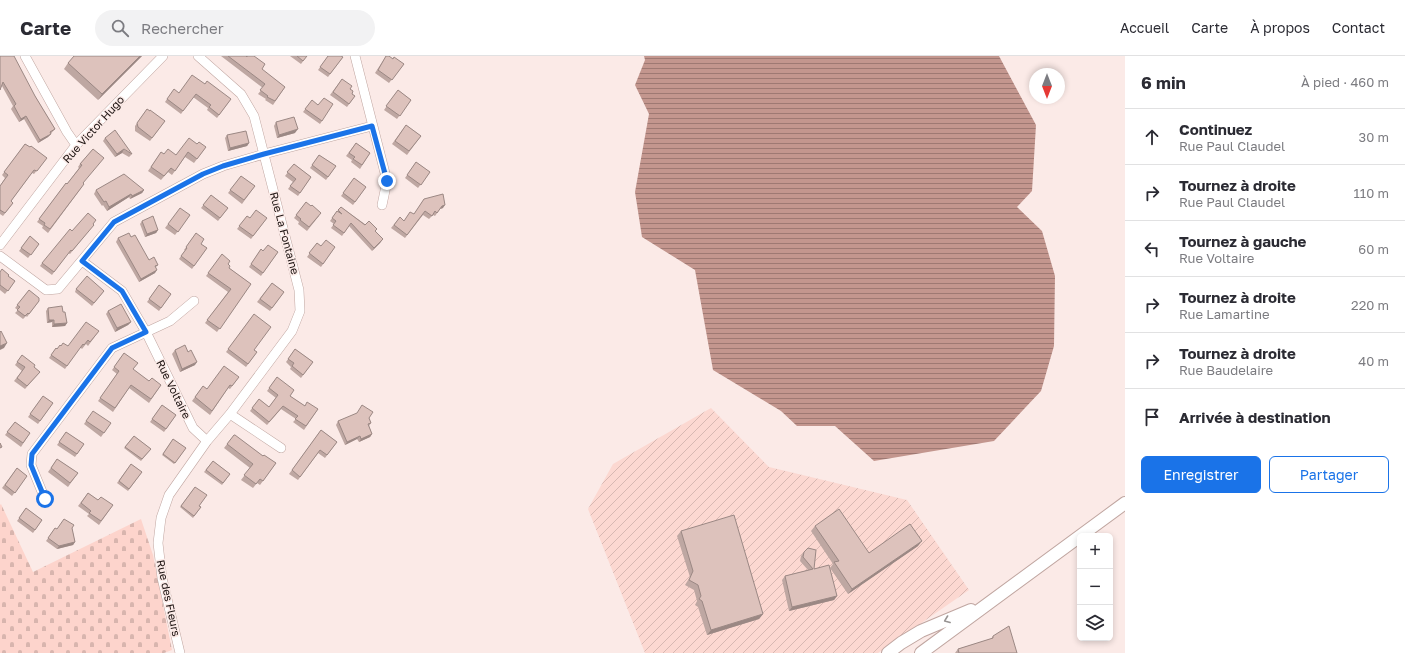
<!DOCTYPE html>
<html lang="fr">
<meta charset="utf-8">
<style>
body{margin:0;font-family:"Golos Text",sans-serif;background:#f2f2f3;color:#2b2b33}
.controls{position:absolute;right:12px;bottom:12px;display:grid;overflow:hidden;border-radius:6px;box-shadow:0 2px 6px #0003}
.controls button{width:36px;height:36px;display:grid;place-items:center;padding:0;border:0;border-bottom:1px solid #e1e1e2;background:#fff;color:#2b2b33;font:20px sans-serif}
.compass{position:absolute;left:1029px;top:12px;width:36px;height:36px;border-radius:50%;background:#fff;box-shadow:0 2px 6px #0003;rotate:180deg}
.stop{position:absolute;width:12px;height:12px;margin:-9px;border:3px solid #1a73e8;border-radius:50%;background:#fff}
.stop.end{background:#1a73e8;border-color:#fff;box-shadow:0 1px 4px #0008}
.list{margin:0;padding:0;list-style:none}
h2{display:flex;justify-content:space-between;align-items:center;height:52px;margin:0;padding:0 16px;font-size:17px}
h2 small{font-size:13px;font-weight:400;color:#7c7c81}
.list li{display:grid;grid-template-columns:26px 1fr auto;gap:12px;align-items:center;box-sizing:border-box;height:56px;padding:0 16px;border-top:1px solid #e1e1e2}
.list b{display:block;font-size:15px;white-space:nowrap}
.list p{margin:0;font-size:13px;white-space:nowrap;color:#7c7c81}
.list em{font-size:13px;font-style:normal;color:#7c7c81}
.actions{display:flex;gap:8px;padding:12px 16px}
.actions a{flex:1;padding:9px 0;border:1px solid #1a73e8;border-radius:6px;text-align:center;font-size:14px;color:#1a73e8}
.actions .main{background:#1a73e8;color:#fff}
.icon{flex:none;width:22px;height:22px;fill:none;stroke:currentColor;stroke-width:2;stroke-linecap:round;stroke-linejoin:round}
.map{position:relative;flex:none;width:1125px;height:597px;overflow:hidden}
header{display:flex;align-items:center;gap:24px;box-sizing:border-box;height:56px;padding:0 20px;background:#fff;border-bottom:1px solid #e1e1e2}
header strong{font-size:19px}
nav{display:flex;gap:22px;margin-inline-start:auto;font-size:14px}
.search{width:280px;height:36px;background:#f2f2f3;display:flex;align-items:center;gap:10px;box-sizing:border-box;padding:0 14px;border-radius:22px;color:#7c7c81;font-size:15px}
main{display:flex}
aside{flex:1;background:#fff}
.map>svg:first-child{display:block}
.industrial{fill:url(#industrial-furrows)}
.cemetery{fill:url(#cemetery-stones)}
.water{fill:url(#water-rules)}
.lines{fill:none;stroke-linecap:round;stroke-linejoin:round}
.minor-casing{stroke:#c0a6a1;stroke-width:10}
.secondary-casing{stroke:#c0a6a1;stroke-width:14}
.minor{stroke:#fff;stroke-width:9}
.secondary{stroke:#fff;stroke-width:12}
.wall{fill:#bea7a2}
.shaded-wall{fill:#9b8884}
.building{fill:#ddc2bc;stroke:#9b8884}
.oneway{stroke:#989493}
.route{stroke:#1a73e8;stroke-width:5}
.labels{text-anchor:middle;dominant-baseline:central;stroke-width:3;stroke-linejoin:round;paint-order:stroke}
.street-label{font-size:11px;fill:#1b1210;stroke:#fbeae7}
</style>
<header>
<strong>Carte</strong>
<div class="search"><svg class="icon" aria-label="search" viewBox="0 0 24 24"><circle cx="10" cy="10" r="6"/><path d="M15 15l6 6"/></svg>Rechercher</div>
<nav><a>Accueil</a><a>Carte</a><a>À propos</a><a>Contact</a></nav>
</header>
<main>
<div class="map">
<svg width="1125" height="597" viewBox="0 0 1125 597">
<defs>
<pattern id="industrial-furrows" width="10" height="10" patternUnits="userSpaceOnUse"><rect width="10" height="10" fill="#fcd8d1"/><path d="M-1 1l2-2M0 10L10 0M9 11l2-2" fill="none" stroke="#d7b8b2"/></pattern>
<pattern id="cemetery-stones" width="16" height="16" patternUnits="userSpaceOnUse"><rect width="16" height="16" fill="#fdd4cc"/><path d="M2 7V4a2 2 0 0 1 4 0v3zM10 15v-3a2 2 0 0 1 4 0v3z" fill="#d8b5ae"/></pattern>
<pattern id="water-rules" width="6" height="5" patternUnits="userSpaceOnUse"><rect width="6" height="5" fill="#c3968e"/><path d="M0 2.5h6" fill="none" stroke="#9e7973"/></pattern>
</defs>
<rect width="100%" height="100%" fill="#fbeae7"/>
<path class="industrial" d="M711 352 769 411 907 444 969 534 878 597H645L588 453 613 408Z"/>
<path class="cemetery" d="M1 448 33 516 141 463 153 499 172 594 164 597H0V449Z"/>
<path class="water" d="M644 0H999L1036 69 1032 135 1017 151 1042 175 1055 220 1054 290 1041 335 994 385 874 405 835 370H797L781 355 713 314 695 214 642 181 635 136 649 58 635 29 645 4Z"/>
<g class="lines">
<defs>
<path id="minor" d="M25 0 67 76 76 89
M355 0 387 125 382 149
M0 189 76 89 163 0
M0 200 46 234 58 233 114 166 203 118 223 110 264 98 372 70
M82 205 122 235 146 276 193 372 207 385
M230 358 281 392
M45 443 31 409 32 398 112 292 170 265 194 245
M180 597 162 522 158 487 161 462 169 439 207 385 230 358 292 275 300 255 299 234 254 60 241 38 198 0"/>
<path id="secondary" d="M888 597 901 587 921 575 971 554
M921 597 1125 447"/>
</defs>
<use href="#minor" class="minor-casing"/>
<use href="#secondary" class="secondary-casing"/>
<use href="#minor" class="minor"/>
<use href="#secondary" class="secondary"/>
</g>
<path class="wall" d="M0 0 35 40 55 73 48 81 38 87 24 63 19 66 11 53 13 50 2 30Z
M142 0 98 44 64 13 68 7Z
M221 0H246L262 14 285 31 273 49 265 44 266 43 258 38 263 32Z
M290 0H307L301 8Z
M328 0 343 1 328 21 318 14Z
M386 0 404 8 389 27 375 17Z
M342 23 350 33 352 38 355 40 347 51 330 39Z
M205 28 231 43 217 62 207 54 208 52 193 41 181 58 165 46 167 43 179 37Z
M398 34 411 44 397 63 384 54Z
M312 44 322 65 320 68 303 56Z
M147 53 165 65 150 85 135 75V70Z
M276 66 295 77 277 82 274 70Z
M406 69 421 80 407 99 392 88Z
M227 79 249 87 247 90 228 95 225 82Z
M105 82 132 98 129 101 122 97 115 101 103 85Z
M356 87 370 97 360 113 351 106 352 104 346 100Z
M25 88 47 102 34 118 32 117 11 145 13 147 3 160 0 158V130L5 122 2 119Z
M197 88 206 91 194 107 185 101 172 119 168 116 161 124 148 115 161 96 164 98 176 99Z
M93 93 82 131 48 177 42 172 43 170 37 166 66 127 67 128 79 112 78 111 80 108Z
M319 99 336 110 326 124 310 112Z
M416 106 430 116 418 132 405 122Z
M294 108 311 121 298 140 288 133 293 126 285 120Z
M241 120 255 130 242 148 228 137Z
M354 122 366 131 353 149 341 140Z
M96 134H144L142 137 130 143 129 141 107 155 103 149 102 150 94 138Z
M211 139 228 152 218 165 201 152Z
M424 143 443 152 440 153 435 160 433 159 429 163 423 159 405 182 391 172 400 161 404 165 414 158Z
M306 146 319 160 307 175 298 168 299 166 294 162Z
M341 151 376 176 383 183 380 187 372 195 349 170 342 180 331 172 334 168 330 165 337 155H338Z
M190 159 175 179 165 172 168 168Z
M247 160 250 162H267L251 183 237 173Z
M142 165 158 174 156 177 145 181 140 168Z
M93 168 91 172 70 198 68 197 52 219 40 210 42 207Z
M196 177 201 188 207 192 192 213 179 203 185 194H184Z
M30 180 39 188 28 202 19 195Z
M131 181 149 204 158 209 156 211 155 217 139 226 116 186 118 182Z
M317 187 321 190 335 191 321 211 307 201Z
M261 193 263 195 278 196 261 220 249 211Z
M222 198 228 208 229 212 251 228 217 276 205 267 228 236 206 220Z
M0 216 8 220 15 225 5 238 0 234Z
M272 227 284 236 270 255 257 246Z
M159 229 171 238 159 255 147 246Z
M76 233 104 235 92 250 75 236Z
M29 234 39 245 27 261 26 260 23 263 15 257 18 254 15 252Z
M48 252 63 256 67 267 65 270 52 271V266L47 267 46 255Z
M108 255 131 266 128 269 115 276 106 258Z
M254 258V294L257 296 246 311 226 296Z
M99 275 88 290 86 288 82 293 80 291 65 313 49 302 56 292 57 293 61 290H68Z
M295 293 313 306 301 322 290 313 291 311 286 306Z
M175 294 195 309 180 316 172 298Z
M124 297 133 314 149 325 161 329 149 347 129 332 113 356 98 345 117 318 112 314Z
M22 299 34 311 40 316 25 333 14 325 22 315 15 309Z
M239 321 230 333 228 332 210 359 192 345 203 330 207 333Z
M277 321 290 340 305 350 318 353 304 374 293 366 296 363 281 353 267 369 250 355 259 343 269 351 276 342 267 335Z
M43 340 53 347 38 368 28 361Z
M162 349 176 359 164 376 150 366Z
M369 362 371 367 369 370 372 378 370 381 359 386 357 383 345 389 336 369 338 365Z
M86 365 111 367 101 381 84 368Z
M15 366 30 377 21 391 5 379Z
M321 374 337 386 325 402 318 397 298 424 289 418Z
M66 376 84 388 75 401 57 389Z
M234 379 263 400 276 407 260 429 257 427 253 432 241 424 250 412 224 392Z
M134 380 151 393 141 405 124 392Z
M173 383 186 392 174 408 162 399Z
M57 403 78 417 68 431 48 416Z
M213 405 230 418 222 429 204 416Z
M131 408 142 416 128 435 117 427Z
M17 412 27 420 12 440 2 432Z
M195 431 199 450 201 451 193 462 180 451Z
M88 437 98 444 113 449 99 469 87 460 89 458 78 450Z
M26 452 42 464 33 477 17 465Z
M815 470 869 497 918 490 848 538 830 512 833 508 811 475Z
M55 472 57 473 72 472 75 486 73 489 57 493 46 485Z
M681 475 763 558 759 563 707 579 698 551 695 549 697 545 694 534 685 529 690 521 677 480Z
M804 496 814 513 837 540 834 544 789 555 782 524 785 520 808 514 800 505 801 500Z
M993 580 1017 597H955L958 593 991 583Z"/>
<path class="shaded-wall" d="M140 0H142L98 44 102 38Z
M26 60 24 63 19 66 21 63Z
M298 73 295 77 277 82 279 79Z
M51 78 48 81 38 87 40 84Z
M249 87 247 90 228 95 230 92Z
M124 93 122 97 115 101 117 98Z
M144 134 142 137 130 143 132 140Z
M131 138 129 141 107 155 109 151Z
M445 149 443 152 440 153 442 150Z
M158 174 156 177 145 181 147 178Z
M383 183 380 187 372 195 374 192Z
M157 214 155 217 139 226 141 223Z
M49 264H54L52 266 47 267Z
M131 266 128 269 115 276 117 272Z
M67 267 65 270 52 271 54 268Z
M7 287 4 292 0 294V290Z
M197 306 195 309 180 316 182 313Z
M372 378 370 381 359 386 361 383Z
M360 380 357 383 345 389 347 386Z
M922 485 918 490 848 538 852 533Z
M75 486 73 489 57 493 59 490Z
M837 540 834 544 789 555 792 551Z
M763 558 759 563 707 579 711 574Z"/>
<path class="building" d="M0 0H14L35 40 55 73 50 76 51 78 40 84 26 60 21 63 14 50 16 48 3 26 0 34Z
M74 0H140L102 38 68 7Z
M228 0H246L247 1V0H254L265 8 262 13 285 31 275 45 267 41 268 40 260 34 265 28Z
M297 0H307L303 5Z
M328 0H341L343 1 330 18 320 11Z
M386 0H389L393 3 394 1 404 8 392 24 378 14Z
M192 19 205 28 207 25 231 43 219 59 209 51 211 49 196 38 183 55 167 43 174 33 179 37Z
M342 23 352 30 350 33 353 35 352 38 355 40 349 48 333 36Z
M398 34 411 44 400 60 386 50Z
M324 42 333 48 322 65 305 53 312 44 318 49Z
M147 53 150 55V54L165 65 152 82 138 71 137 67Z
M294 61 298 73 279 79 276 66Z
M406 69 421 80 409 95 395 85Z
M115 74 132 98 124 93 117 98 105 82Z
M246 75 249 87 230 92 227 79Z
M189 82 197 88 199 86 206 91 197 103 188 96 175 115 171 112 164 120 151 111 161 96 164 98 168 93 176 99Z
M356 87 370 97 362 109 353 103 355 101 349 97Z
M25 88 30 91 31 90 47 102 37 115 34 114 11 145 13 147 5 157 0 154V155V130L5 123 8 119 4 116Z
M93 93 104 102 83 127 84 128 50 173 44 169 45 167 39 163 66 127 67 128 82 109 80 108Z
M319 99 336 110 328 121 312 109Z
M416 106 430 116 421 129 407 119Z
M294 108 311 121 300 137 290 130 296 123 287 116Z
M124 118 144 134 132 140 131 138 109 151 106 145 104 146 96 134Z
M241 120 255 130 244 144 230 134Z
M354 122 366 131 355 146 343 137Z
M443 138 445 149 442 150 437 157 435 155 432 160 425 155 407 179 394 169 400 161 404 165 410 156 414 158 424 143Z
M211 139 228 152 220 162 203 149Z
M306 146 311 150 312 149 321 157 309 171 300 164 301 163 296 159Z
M341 151 365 169 369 165 377 173 375 175 383 183 374 192 351 167 344 177 333 169 336 165 332 162 337 155 342 158 338 154Z
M180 152 190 159 178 176 168 168Z
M256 154 267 162 253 180 239 170 247 160 250 162Z
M88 157 96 164 93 168 94 169 72 195 71 194 54 216 42 207 70 173 72 175Z
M153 160 158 174 147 178 142 165Z
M129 177 131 181 135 179 149 204 154 201 158 209 155 210 157 214 141 223 118 182Z
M196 177 204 183 201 188 207 192 194 210 181 200 187 192 186 191Z
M30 180 39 188 31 199 21 192Z
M326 184 335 191 323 208 309 197 317 187 321 190Z
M268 189 278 196 263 217 251 208 261 193 263 195Z
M222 198 230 205 228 208 230 210 229 212 251 228 220 273 207 264 231 233 208 217Z
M2 213 9 219 8 220 15 225 8 235 0 229V216Z
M87 220 104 235 94 247 76 233Z
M272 227 284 236 272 252 260 243Z
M159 229 171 238 161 252 149 243Z
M29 234 39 242V245L29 258 28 257 25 260 17 254 20 251 17 249Z
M121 248 131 266 117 272 108 255Z
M62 250 63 256H65L67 267 54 268V264H49L48 252Z
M254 258 271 271 254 294 257 296 248 308 228 293Z
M86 266 99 275 90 286 88 284 84 289 83 288 67 310 51 299 56 292 57 293 60 289 61 290 63 287 68 290Z
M1 275 7 287 0 290V276Z
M185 289 188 296 191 294 197 306 182 313 175 294Z
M295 293 313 306 303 319 292 310 294 307 288 303Z
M124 297 138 307 133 313 149 325 152 322 161 329 151 343 131 329 115 352 100 342 119 315 114 311Z
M22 299 35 309 34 311 40 316 27 330 17 322 25 311 17 306Z
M224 310 239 321 232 330 230 329 212 355 195 341 203 330 207 333Z
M277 321 294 334 290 340 305 350 307 346 318 353 306 370 295 363 298 360 283 350 269 366 252 352 259 343 269 351 278 339 269 332Z
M43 340 53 347 40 365 30 358Z
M162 349 176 359 166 373 152 363Z
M362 349 373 356 369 362 371 367 368 368 372 378 361 383 360 380 347 386 338 365 357 357Z
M93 355 111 367 104 377 86 365Z
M15 366 30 377 23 387 7 376Z
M321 374 337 386 327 399 320 394 300 421 292 414Z
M66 376 84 388 77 398 59 386Z
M234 379H235L263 400 264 399 276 407 263 425 260 423 256 428 244 419 253 408 227 388Z
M134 380 151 393 142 403 125 391Z
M173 383 186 392 175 407 163 398Z
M0 387 2 391 0 392Z
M57 403 78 417 70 427 51 412Z
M213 405 230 418 223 427 206 414Z
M131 408 142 416 129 433 119 425Z
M17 412 27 420 15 437 5 429Z
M195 431 207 439 199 450 201 451 194 460 181 450Z
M88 437 98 444 101 441 113 449 101 465 89 457 91 455 81 447Z
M26 452 42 464 35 474 19 462Z
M839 453 869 497 910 468 922 485 852 533 834 506 839 505 815 470Z
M734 459 763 558 711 574 702 545 699 543 701 540 698 529 689 524 693 515 681 475Z
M64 463 74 469 72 472 75 486 59 490 48 482 55 472 57 473Z
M808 492 816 494 814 513 829 509 837 540 792 551 785 520 813 513 803 501 804 496Z
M1009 570 1017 597H959L958 593 993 582V580Z"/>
<defs><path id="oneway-chevron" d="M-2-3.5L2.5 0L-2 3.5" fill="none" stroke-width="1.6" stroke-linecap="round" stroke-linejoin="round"/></defs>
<use class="oneway" href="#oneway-chevron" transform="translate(947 564) rotate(159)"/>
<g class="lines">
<path class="route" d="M45 443 31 409 32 398 112 292 146 276 122 235 82 205 114 166 203 118 223 110 264 98 372 70 387 125"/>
</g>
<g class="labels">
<g class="street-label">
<text transform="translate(93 73) rotate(-48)">Rue Victor Hugo</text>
<text transform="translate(285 177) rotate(75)">Rue La Fontaine</text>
<text transform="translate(174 333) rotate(64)">Rue Voltaire</text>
<text transform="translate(169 542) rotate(78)">Rue des Fleurs</text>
</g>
</g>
</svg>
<div class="controls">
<button>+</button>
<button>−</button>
<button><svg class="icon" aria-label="layers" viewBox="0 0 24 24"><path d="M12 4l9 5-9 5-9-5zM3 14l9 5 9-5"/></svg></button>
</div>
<svg class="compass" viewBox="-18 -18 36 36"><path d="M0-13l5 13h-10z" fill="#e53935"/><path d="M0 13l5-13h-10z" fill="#7c7c81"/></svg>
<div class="stop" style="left:45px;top:443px"></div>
<div class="stop end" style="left:387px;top:125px"></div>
</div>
<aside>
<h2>6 min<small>À pied · 460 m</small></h2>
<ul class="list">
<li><svg class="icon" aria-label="ahead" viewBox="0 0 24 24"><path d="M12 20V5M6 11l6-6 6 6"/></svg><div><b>Continuez</b><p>Rue Paul Claudel</p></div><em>30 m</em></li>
<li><svg class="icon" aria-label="right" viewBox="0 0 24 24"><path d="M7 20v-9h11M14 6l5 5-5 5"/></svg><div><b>Tournez à droite</b><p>Rue Paul Claudel</p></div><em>110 m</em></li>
<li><svg class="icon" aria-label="left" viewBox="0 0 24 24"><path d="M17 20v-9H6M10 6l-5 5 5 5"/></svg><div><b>Tournez à gauche</b><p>Rue Voltaire</p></div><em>60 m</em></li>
<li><svg class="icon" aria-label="right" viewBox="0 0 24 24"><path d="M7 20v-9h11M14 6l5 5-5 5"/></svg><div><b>Tournez à droite</b><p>Rue Lamartine</p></div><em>220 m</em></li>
<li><svg class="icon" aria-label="right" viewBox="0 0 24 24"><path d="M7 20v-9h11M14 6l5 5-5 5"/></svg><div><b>Tournez à droite</b><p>Rue Baudelaire</p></div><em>40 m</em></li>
<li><svg class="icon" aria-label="arrive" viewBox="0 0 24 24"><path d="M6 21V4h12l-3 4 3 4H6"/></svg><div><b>Arrivée à destination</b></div></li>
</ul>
<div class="actions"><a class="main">Enregistrer</a><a>Partager</a></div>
</aside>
</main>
